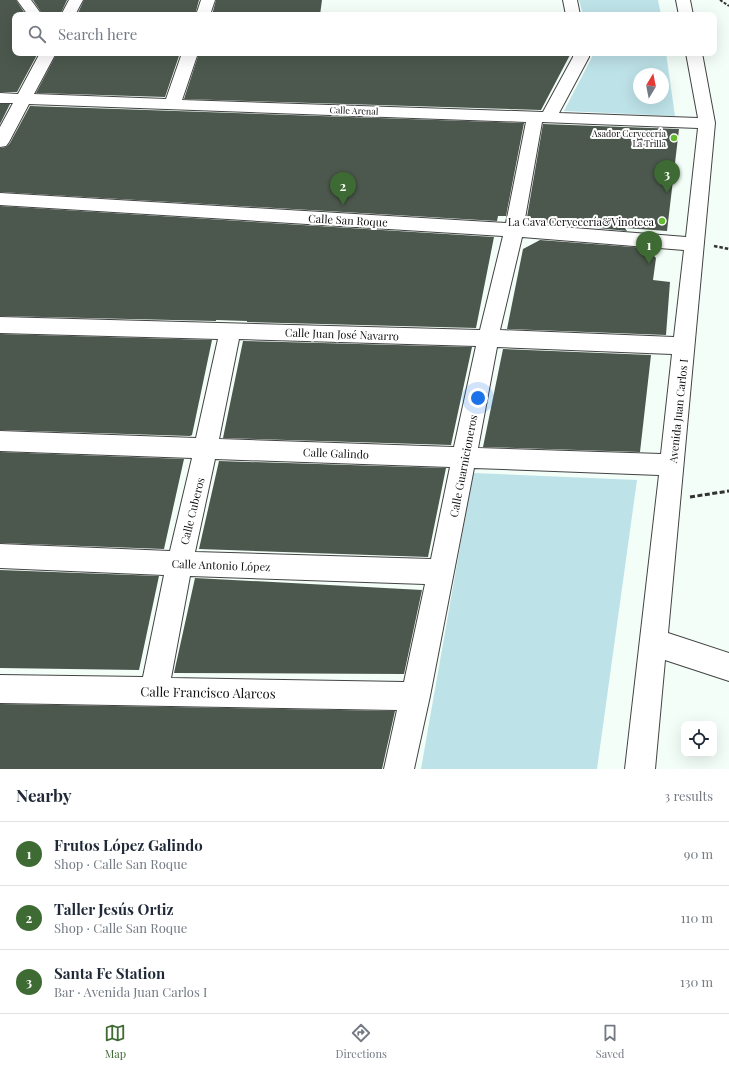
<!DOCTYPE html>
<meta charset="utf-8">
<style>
body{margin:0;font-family:"Playfair Display",serif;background:#f6f6f7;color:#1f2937}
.controls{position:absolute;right:12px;bottom:12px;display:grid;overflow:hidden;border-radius:8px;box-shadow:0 4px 16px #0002}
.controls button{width:36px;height:36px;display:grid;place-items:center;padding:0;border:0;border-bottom:1px solid #e0e1e3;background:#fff;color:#1f2937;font:20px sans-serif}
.compass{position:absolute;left:633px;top:68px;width:36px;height:36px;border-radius:50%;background:#fff;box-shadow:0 4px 16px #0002;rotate:10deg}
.you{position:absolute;left:478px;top:398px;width:14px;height:14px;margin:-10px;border:3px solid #fff;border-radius:50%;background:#1a73e8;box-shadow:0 0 0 6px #1a73e833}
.badge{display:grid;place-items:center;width:26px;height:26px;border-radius:50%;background:#3e6a33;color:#fff;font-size:13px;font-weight:700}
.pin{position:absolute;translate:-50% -33px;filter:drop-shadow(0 1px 2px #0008)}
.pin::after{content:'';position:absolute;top:21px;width:14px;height:12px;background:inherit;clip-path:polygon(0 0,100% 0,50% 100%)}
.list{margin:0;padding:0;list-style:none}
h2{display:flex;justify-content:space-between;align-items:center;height:52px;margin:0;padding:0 16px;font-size:17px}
h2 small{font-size:13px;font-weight:400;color:#747a83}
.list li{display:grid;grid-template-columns:26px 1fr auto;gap:12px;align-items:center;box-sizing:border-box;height:64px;padding:0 16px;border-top:1px solid #e0e1e3}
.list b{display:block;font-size:15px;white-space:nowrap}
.list p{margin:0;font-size:13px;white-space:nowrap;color:#747a83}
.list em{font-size:13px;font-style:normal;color:#747a83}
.icon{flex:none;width:22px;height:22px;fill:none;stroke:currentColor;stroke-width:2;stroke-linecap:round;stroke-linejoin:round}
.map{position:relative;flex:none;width:729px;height:769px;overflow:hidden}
.search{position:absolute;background:#fff;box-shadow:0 4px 16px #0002;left:12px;right:12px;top:12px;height:44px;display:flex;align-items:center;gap:10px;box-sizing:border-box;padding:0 14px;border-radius:8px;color:#747a83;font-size:15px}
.sheet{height:244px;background:#fff}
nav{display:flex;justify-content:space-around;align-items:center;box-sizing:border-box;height:56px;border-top:1px solid #e0e1e3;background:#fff;font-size:11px;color:#747a83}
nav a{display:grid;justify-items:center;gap:2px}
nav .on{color:#3e6a33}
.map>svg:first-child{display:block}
.green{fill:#bde2e8;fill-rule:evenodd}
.building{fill:#4c584d}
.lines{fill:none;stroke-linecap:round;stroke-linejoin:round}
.minor-casing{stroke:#434343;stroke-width:2}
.path-far2{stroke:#323232;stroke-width:2;stroke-dasharray:3 1.5;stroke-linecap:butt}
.path-far1{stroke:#323232;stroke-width:2.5;stroke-dasharray:3.5 2;stroke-linecap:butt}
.path{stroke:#323232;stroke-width:3;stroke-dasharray:5 2.5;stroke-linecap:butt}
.minor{fill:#fff;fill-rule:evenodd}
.poi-dot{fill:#63ba2e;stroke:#fff;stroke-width:1.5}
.labels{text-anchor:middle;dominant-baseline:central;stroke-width:4;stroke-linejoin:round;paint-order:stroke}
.far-street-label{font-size:9px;fill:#101010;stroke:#fff}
.far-poi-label{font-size:9px;fill:#101010;stroke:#fff;text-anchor:end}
.street-label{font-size:11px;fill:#101010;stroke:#fff}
.poi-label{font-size:11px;fill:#101010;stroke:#fff;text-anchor:end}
.near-street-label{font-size:13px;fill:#101010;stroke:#fff}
</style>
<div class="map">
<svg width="729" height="769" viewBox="0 0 729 769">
<rect width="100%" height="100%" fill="#f3fef8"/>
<path class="green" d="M579 0H658L661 15H583Z
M591 53H666L675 116 564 111 592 57ZM639 74H663V98H639Z
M473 473 637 480 597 769H421Z"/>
<path class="building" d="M0 0H16L26 15H15V53H38L17 92H0Z
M33 0H67L60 15H43Z
M84 0H199L195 15H77Z
M216 0H322L320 15H212Z
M57 53H180L165 97 36 93Z
M199 53H571L541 110 184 99Z
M0 104H10L0 124Z
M30 106 524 123 506 216H498L497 221 0 192V148L6 147 10 143Z
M543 124 679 129 667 231 625 228 627 231 528 221V217H527Z
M0 206 494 237 476 328 247 322V321L216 320V321L0 316Z
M540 240 646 248 656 258 653 280 670 282 666 335 507 329 523 249Z
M0 334 212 340 192 435 190 436 0 430Z
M243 341 472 347 451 445 223 438Z
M503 349 651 355 640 452 483 447Z
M0 452 184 459 164 549 0 543Z
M219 461 446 468 428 557 199 549Z
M0 570 159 576 139 670 0 668Z
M195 578 422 590 404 674 174 673Z
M0 704 395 711 382 769H0Z"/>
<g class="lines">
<defs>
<path id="minor" d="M17 0H31L42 15H28Z
M69 0H83L75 15H61Z
M201 0H215L210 15H196Z
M563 0H577L580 15H566Z
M676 0H690L693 15H679Z
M40 53H56L34 94 166 99 182 53H198L182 100 543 112 573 57V53H589V57L559 113 698 118 686 53H702L715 123 668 633 729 653V681L665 660 655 769H625L659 475 474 468 430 696 414 769H384L397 710 0 703V675L143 677 164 575 0 568V544L170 551 192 458 0 451V431L196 438 218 339 0 333V317L480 330 503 236 0 205V193L506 223 526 122 29 104 9 142 6 146 0 147V127L13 103H0V93L18 94ZM542 122 698 128 686 237 524 224ZM522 237 684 250 674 337 500 330ZM239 339 476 346 454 447 219 439ZM497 347 672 354 661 454 478 448ZM215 459 450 467 431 559 195 552ZM190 576 425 584 404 682 171 678Z"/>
</defs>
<use href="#minor" class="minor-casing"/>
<path class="path-far2" d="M720 0 729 6"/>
<path class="path-far1" d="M714 246 729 249"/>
<path class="path" d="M690 497 729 491"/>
<use href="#minor" class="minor"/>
</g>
<g class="poi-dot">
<circle cx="674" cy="138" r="4"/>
<circle cx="662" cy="221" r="4"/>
</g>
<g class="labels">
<g class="far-street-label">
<text transform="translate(354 110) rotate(2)">Calle Arenal</text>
</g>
<g class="far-poi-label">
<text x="666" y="133">Asador Cervecería<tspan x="666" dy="10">La Trilla</tspan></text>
</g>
<g class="street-label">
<text transform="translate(348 220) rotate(3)">Calle San Roque</text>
<text transform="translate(342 334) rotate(2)">Calle Juan José Navarro</text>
<text transform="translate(678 411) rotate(-84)">Avenida Juan Carlos I</text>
<text transform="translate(336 453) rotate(2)">Calle Galindo</text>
<text transform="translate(463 466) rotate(-79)">Calle Guarnicioneros</text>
<text transform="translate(192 511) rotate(-76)">Calle Cuberos</text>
<text transform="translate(221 565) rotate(2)">Calle Antonio López</text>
</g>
<g class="poi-label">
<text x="654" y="221">La Cava Cervecería&amp;Vinoteca</text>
</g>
<g class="near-street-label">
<text transform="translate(208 692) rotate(1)">Calle Francisco Alarcos</text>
</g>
</g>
</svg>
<div class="controls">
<button><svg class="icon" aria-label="locate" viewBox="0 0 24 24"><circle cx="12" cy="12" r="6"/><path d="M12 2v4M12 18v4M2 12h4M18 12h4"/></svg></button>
</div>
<svg class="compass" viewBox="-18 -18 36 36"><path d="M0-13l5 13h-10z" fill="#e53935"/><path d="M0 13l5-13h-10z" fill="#747a83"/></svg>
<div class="you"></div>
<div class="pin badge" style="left:649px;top:264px">1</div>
<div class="pin badge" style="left:343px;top:205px">2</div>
<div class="pin badge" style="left:667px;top:193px">3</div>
<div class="search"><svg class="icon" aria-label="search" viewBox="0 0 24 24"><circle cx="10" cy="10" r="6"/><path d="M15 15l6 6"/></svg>Search here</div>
</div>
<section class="sheet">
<h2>Nearby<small>3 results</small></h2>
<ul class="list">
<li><span class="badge">1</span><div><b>Frutos López Galindo</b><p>Shop · Calle San Roque</p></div><em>90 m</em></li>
<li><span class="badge">2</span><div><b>Taller Jesús Ortiz</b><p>Shop · Calle San Roque</p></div><em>110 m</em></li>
<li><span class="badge">3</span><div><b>Santa Fe Station</b><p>Bar · Avenida Juan Carlos I</p></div><em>130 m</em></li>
</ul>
</section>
<nav>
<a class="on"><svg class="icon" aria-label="map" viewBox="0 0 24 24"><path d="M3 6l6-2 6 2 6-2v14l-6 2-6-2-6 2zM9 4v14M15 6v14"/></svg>Map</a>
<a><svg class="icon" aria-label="directions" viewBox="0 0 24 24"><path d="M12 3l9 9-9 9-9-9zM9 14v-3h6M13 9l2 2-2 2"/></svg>Directions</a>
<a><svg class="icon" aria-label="saved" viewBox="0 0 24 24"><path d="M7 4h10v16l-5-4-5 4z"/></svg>Saved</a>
</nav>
